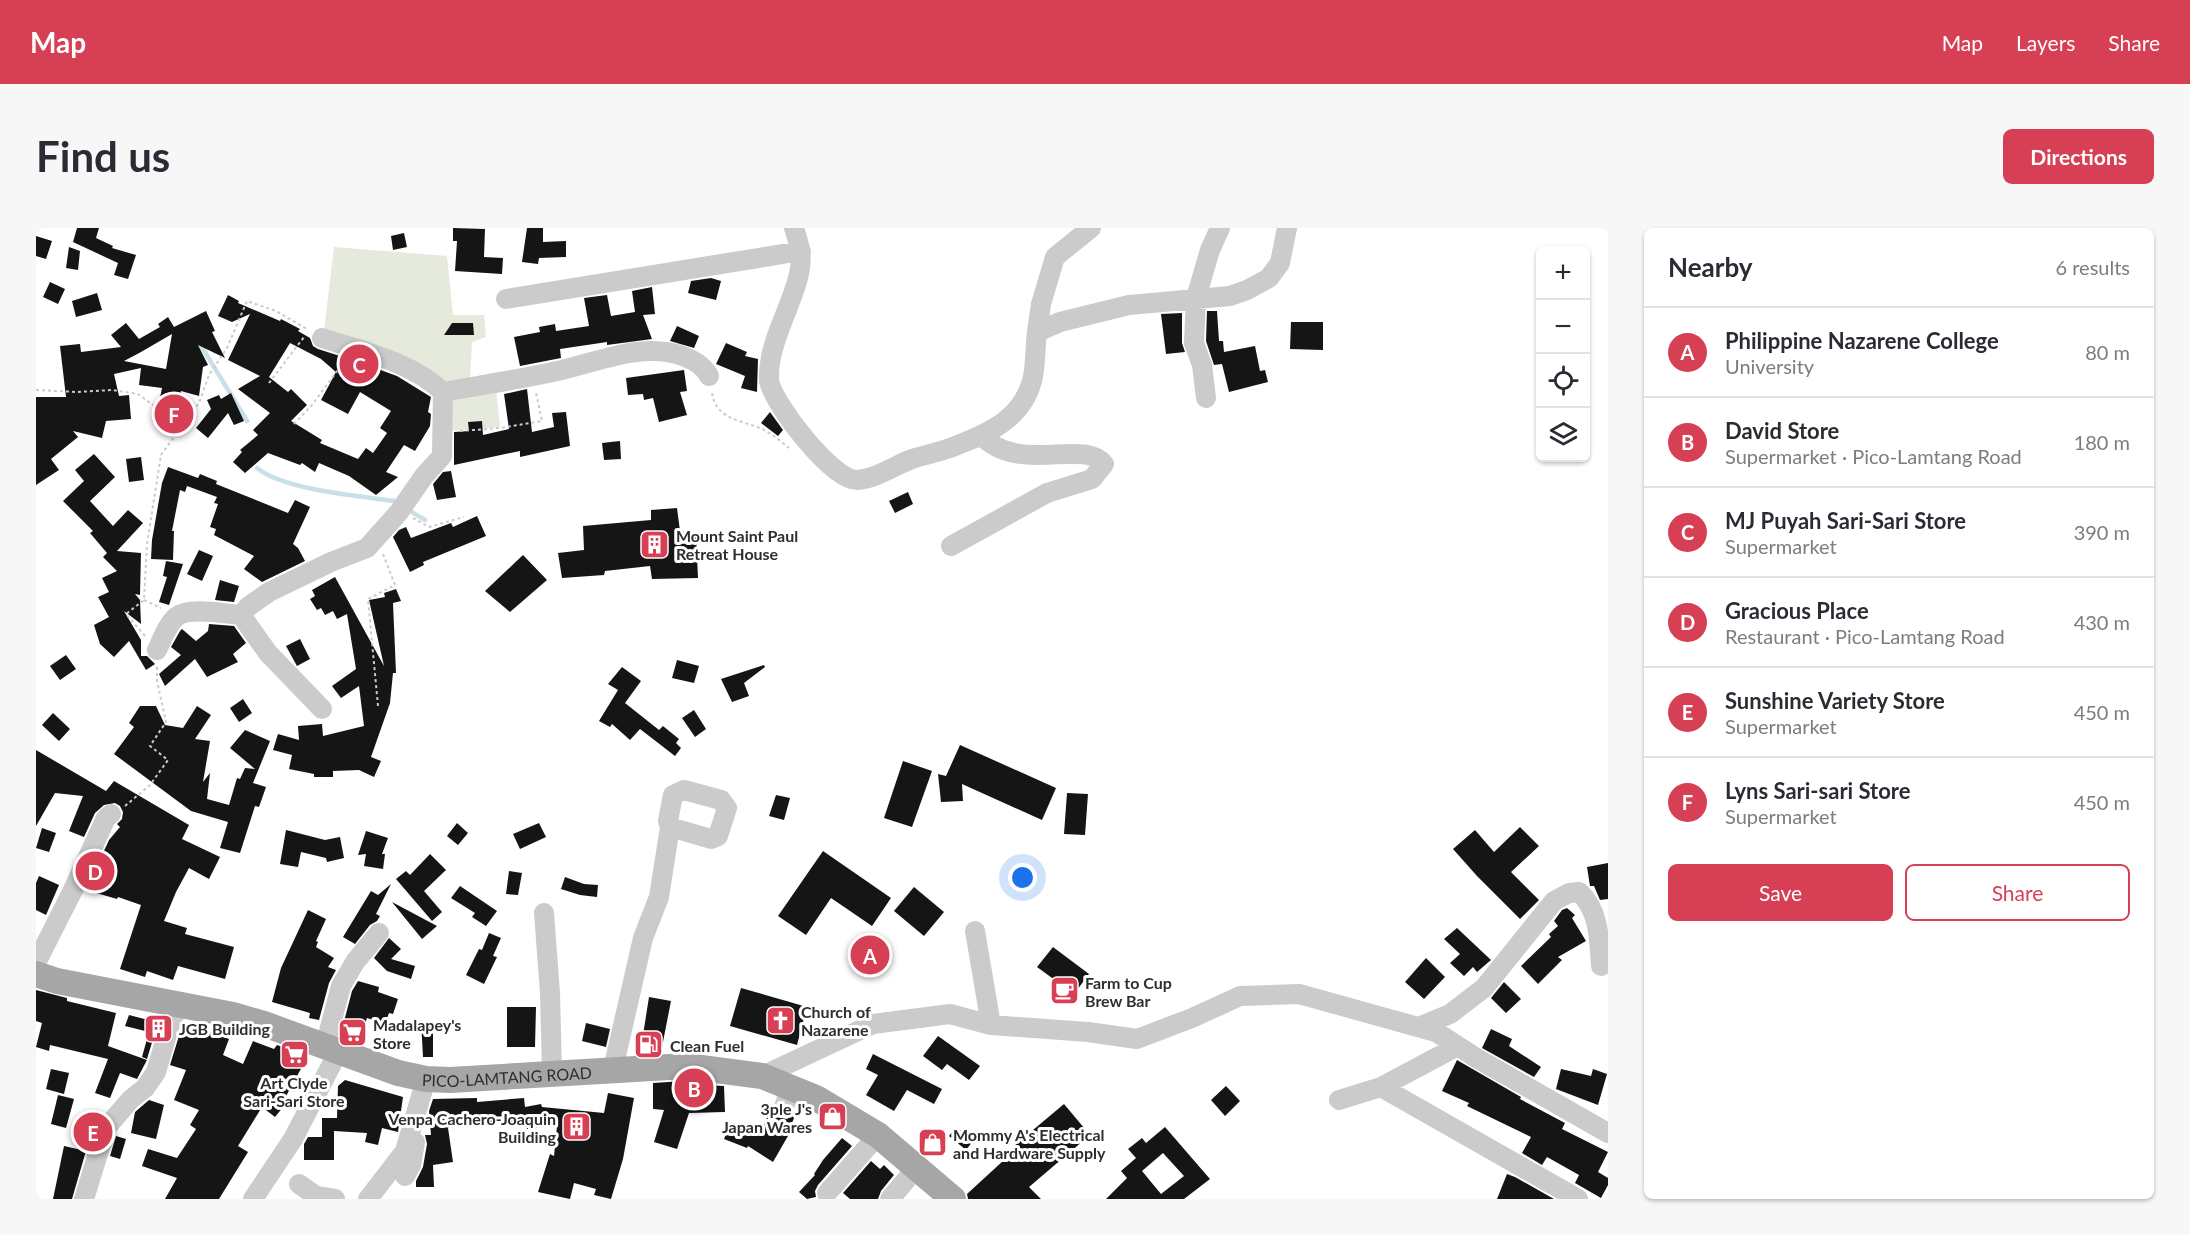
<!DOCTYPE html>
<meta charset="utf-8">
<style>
body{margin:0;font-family:Lato,sans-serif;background:#f7f7f7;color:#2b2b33}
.controls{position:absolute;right:18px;top:18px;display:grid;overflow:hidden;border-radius:9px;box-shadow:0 2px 4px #0004}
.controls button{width:54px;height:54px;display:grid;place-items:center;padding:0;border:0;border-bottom:2px solid #e1e1e2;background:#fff;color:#2b2b33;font:30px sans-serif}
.you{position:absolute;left:987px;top:650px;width:21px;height:21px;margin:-15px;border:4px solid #fff;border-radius:50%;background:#1a73e8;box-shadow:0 0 0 9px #1a73e833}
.badge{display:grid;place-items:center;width:39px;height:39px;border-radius:50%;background:#d63f54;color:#fff;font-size:20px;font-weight:700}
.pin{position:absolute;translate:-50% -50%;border:3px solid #fff;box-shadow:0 2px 6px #0006}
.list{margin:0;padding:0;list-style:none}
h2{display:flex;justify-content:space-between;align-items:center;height:78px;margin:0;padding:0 24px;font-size:26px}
h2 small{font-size:20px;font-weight:400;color:#7c7c81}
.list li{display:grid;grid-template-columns:39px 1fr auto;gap:18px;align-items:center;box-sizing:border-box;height:90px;padding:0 24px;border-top:2px solid #e1e1e2}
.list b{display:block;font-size:22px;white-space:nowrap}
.list p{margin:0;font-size:20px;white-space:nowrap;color:#7c7c81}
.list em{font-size:20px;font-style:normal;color:#7c7c81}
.actions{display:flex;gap:12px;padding:18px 24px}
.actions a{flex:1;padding:14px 0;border:2px solid #d63f54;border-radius:9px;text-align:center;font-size:21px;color:#d63f54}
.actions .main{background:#d63f54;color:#fff}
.icon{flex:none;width:33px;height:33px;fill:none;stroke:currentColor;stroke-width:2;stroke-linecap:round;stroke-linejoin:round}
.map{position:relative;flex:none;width:1572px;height:971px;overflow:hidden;border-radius:9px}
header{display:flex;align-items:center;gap:36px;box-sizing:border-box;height:84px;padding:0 30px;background:#d63f54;color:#fff}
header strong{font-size:28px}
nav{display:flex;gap:33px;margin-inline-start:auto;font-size:21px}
.intro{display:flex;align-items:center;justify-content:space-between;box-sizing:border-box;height:144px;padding:0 36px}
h1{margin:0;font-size:42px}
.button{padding:15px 27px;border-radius:9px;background:#d63f54;color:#fff;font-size:21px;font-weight:700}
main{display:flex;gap:36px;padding:0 36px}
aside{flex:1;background:#fff;border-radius:9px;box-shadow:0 2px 4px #0004}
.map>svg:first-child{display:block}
.green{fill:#e5eadd}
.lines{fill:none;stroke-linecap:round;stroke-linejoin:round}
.stream{stroke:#cbdfe9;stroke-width:4.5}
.building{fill:#151515;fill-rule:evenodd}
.path{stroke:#cbcbcb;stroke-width:2;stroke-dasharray:3 3;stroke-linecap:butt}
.minor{stroke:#cbcbcb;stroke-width:20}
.major{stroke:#a6a6a6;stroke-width:26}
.labels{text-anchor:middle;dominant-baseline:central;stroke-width:6;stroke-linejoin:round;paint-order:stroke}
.poi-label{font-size:16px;font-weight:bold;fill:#2e2e2e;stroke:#fff;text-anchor:start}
.street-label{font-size:16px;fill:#2e2e2e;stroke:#fff}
</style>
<header>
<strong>Map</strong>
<nav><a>Map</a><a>Layers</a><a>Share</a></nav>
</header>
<div class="intro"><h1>Find us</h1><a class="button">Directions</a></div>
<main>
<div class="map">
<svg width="1572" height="971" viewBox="0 0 1572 971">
<rect width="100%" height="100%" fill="#fff"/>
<path class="green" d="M298 19 411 28 417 87H448L450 109 436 114 434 152 407 160 288 103Z
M460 160 464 199 411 203 409 167Z"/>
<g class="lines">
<path class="stream" d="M164 116 211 193
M221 240C248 262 323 268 359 273L364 276
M371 281 389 292"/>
</g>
<path class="building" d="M41 0H63L60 10 77 18 76 20 100 27 92 51 78 47 82 35 37 14Z
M417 0 449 1 448 29 467 30 466 46 419 43 421 13H417Z
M491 0H507V14L530 13V29L503 30 502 36 486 34Z
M368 5 371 19 357 22 355 8Z
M0 8 16 13 10 31 0 28Z
M33 19 44 23 42 42 30 40Z
M675 50 685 53 680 72 652 65 655 53Z
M14 54 29 61 22 76 7 69Z
M616 59 619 86 607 87 616 111 571 117V114L524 121 525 130 484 138 478 109 504 104 503 99 519 96 520 103 553 98 548 70 571 67 575 88 599 84 596 63Z
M61 65 66 82 40 89 36 73Z
M192 67 203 73 202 75 244 93 245 91 264 101 262 103 274 110 277 118 282 121 307 129 313 135 314 131 361 148 395 169 392 184 395 186 394 198 379 223 368 217 350 244 362 249 340 267 313 248 283 235 279 244 266 235 264 237 232 225 209 245 197 234 206 224 204 222 222 207 217 202 234 185 202 161 224 148 192 132 214 86 196 94 182 88ZM254 115 285 131 300 144 285 172 312 186 324 164 355 183 344 200 351 205 337 225 330 220 322 231 284 215 286 212 255 193 271 177 255 161 252 164 233 149Z
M170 83 179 103 176 104 189 130 162 117 172 137 167 139 163 168 145 163 141 184 124 170 126 160 103 157 105 140 78 146 83 168 93 167 95 191 70 193 66 210 37 203 42 209 15 231 23 242 0 257V169H30L24 118 44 116 45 124 85 119 75 107 90 95 103 111 124 99 122 96 132 89 138 99ZM136 106 130 141 88 133 105 124Z
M1171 83H1181L1183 113H1187L1188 124 1219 118 1224 143 1229 142 1232 154 1193 164 1186 136 1178 137 1170 113Z
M1146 85V115L1149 124 1130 126 1125 86Z
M1255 94H1287V122L1254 121Z
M416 95H437L438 107H408Z
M641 98 663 108 658 120 634 113Z
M690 115 711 124 709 128 722 131 721 164 705 160 709 148 680 136Z
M648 142 651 163 644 164 651 187 623 194 617 170 608 172 607 166 592 167 590 150Z
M491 161 496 204 518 199 516 185 530 184 534 218 484 229V223L418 237V204L433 203 432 194 446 193 447 207 473 201 468 166Z
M195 165 208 193 198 197 192 185 172 210 160 200 175 181 171 172 183 167 185 171Z
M734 184 747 202 742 208 725 195Z
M584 213 585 231 568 232 566 215Z
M58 226 79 249 54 273 77 298 92 282 107 295 81 323 105 325 104 367 99 366 104 372 105 396 88 383 105 412V428H111L119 436 110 442 93 413 78 429 64 416 58 397 73 389 62 369 73 364 66 350 81 343 67 329 71 325 54 305 57 303 27 273 48 253 39 242Z
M105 229 108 252 93 254 90 231Z
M132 239 162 250 164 246 181 253 180 256 252 285 259 272 274 279 257 316 262 320 269 333 226 354 208 341 218 328 178 307 180 301 174 299 182 276 178 275 181 269 151 258 149 264 144 262 136 303H138L137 332 115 331 116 312 126 255Z
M415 243 420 269 401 272 397 256 407 244Z
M872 264 877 276 859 285 853 273Z
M641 280 644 303 660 305 662 350 616 351 614 338 569 343 568 347 526 350 522 325 548 322 547 298 615 292V282Z
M441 288 450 308 387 334 388 337 374 344 357 309 363 302 370 299 375 310 415 295 417 299Z
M163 322 177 328 166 353 151 346Z
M487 327 511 352 474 384 449 363Z
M130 333 147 336 133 377 123 374 131 349 127 348Z
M299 349 348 438 333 372 349 369 348 365 360 361 365 373 357 375 360 445H357L354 475 335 529 345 533 338 549 323 542 297 543V549H278V546L253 541 256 527 237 522 242 506 263 512 262 498 286 496 287 508 328 498 323 458 305 470 296 458 320 441 311 386 301 391 297 383 289 387 285 380 281 382 274 371 279 368 276 362Z
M184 352 203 358 198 374 179 372Z
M173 396 198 398 210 415 197 426 202 434 171 449 159 431 129 458 123 446 145 427 135 419 144 403 146 401 160 413 172 403Z
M264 411 274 431 261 438 250 418Z
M30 427 40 441 24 452 14 438Z
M641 432 663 438 658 455 636 450Z
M728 437 729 439 708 455 713 468 696 474 685 451Z
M586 439 605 453 589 475 623 502 627 498 643 511 640 515 645 520 639 528 604 501 594 512 576 496 574 499 563 493 582 462 572 456Z
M207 471 216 485 203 494 194 480Z
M104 478H120L129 497 147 500 161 478 175 487 159 511 174 513 167 554 174 545 171 571 193 577 201 550 204 551 209 540 219 541 194 520 209 502 234 513 217 555 230 559 223 579 219 578 204 625 184 620 192 594 155 583 78 526 98 499 93 495Z
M658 482 670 501 659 509 646 490Z
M17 485 34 501 23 513 6 497Z
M924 517 1020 560 1006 592 926 556 927 573 905 574 902 546 910 548Z
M0 522 70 563 78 553 153 597 146 611 184 629 173 651 153 640 140 664 128 693 151 700 149 706 198 719 189 751 142 738 137 752 111 743 109 749 84 741 105 677 82 669 81 671 50 662 73 612 84 599 81 596 86 591 87 584 84 578 79 575 68 577 59 585 48 609 33 603 47 568 19 565 0 598Z
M867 533 896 543 876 599 848 590Z
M1031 565 1052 566 1049 607 1028 606Z
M740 567 754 570 748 592 733 588Z
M421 595 432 605 422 617 411 608Z
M503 595 510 609 484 621 477 606Z
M1484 599 1503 618 1475 644 1503 672 1484 691 1441 648 1417 621 1439 602 1458 624Z
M6 600 20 605 13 624 0 620Z
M250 602 289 612 304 609 308 630 291 634 290 630 265 624 262 639 244 636Z
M330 603 352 610 346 626H349L347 641 328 638 330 626 322 627Z
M787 623 855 670 836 698 795 670 770 707 742 688Z
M394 626 410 642 388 663 406 684 396 693 360 651 370 643 374 647Z
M1572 635V671L1564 672 1558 658H1554L1551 639Z
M473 643 486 645 482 667 470 666Z
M3 648 23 657 10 687 0 682V655Z
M529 649 548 656 562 657 561 669 544 667 525 661Z
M355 656 340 686 344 688 341 693 334 697 319 716 307 709 335 663 342 667Z
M424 658 461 683 450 698 436 689 439 685 415 670Z
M878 659 908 684 888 708 858 683Z
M356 674 401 698 386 711Z
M1531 680 1539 687 1536 690 1550 713 1522 729 1526 732 1502 756 1485 738 1515 709 1513 706 1522 698 1518 693 1526 682Z
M272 682 290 691 280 713 282 714 280 719 298 730 292 739 300 742 293 755 283 792 273 790 274 785 236 774 245 740Z
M1421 700 1455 732 1441 744 1437 739 1428 748 1414 735 1424 726 1408 711Z
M453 705 465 710 457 728 461 729 448 756 430 747 443 721 446 722Z
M353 710 365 721 355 731 379 738 375 751 351 743 338 730Z
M1017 719 1053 746 1038 766 1001 739Z
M1390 730 1409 749 1388 771 1369 754Z
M322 753 343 759 342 764 362 771 357 786 353 785 349 796 331 790 324 811 305 805 316 763Z
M1468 754 1485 771 1470 785 1455 770Z
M705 760 771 779 761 817 694 798Z
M0 762 31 770V773L80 785 72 818 111 832 101 851 84 845 74 870 59 865 72 831 14 817 13 823 0 819 6 795 0 793Z
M613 769 635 773 625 824 617 825V808L607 807Z
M471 779H500L499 819H471Z
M93 787 116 793 117 787 124 788 111 831 106 829 113 804 89 798Z
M385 793H397V829H387Z
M550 795 574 801 570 819 546 813Z
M146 798 165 803 166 801 193 811 187 827 207 836 217 813 238 821 241 817 272 828 249 870 252 873 239 889 226 879 202 918 212 924 183 971H129L141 950 106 938 112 921 141 930 160 901 154 897 163 882 138 872 150 842 134 837Z
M1455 801 1476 811 1473 818 1505 839 1498 849 1446 820Z
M902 808 944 838 933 852 911 836 906 842 887 828Z
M837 826 906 861 898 876 871 862 858 883 830 867 842 847 830 841Z
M1421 832 1485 869 1484 871 1529 895 1526 901 1572 924 1562 944 1572 950V957L1565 970 1539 955 1543 947 1511 929 1506 937 1486 925 1495 909 1431 878 1433 875 1406 863Z
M15 841 33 845 28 866 10 861Z
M1525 841 1555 848 1557 841 1571 846 1562 877 1520 861Z
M309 852 367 869 362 904 346 900 342 917 329 914 331 905 298 903V932H268V916L272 909H286V890H301L302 858Z
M649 853 661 855V857L688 858 689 884 653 885 641 921 618 914 628 882 617 881V855Z
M1190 858 1204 873 1189 888 1175 872Z
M572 865 598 870 587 931 575 971 558 967 560 961 538 955 534 971 502 964 514 926 518 928 521 898 491 901 490 891 412 900 417 934 397 937 398 959H380V953L387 939 391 916 389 907H395L393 883 397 871 441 870V874L488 870 489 879 505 876 506 879 568 885Z
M22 867 38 871 30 900 15 896Z
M113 872 128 877 120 911 95 905 99 884Z
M1028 876 1054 907 993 959 1005 971H932L931 966 980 921 978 918Z
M736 878 739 886 745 890 751 891 760 885 754 900 756 901 737 934 712 918 711 920 688 911 695 894 724 906Z
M920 899 937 913 930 922 913 908Z
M1129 899 1174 951 1148 971H1070L1091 950 1085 943 1100 930 1092 921 1106 910 1110 915ZM1127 925 1148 948 1125 966 1106 943Z
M80 908 90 911 84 931 74 928Z
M806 910 816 918 782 957 779 963 780 969 771 971 763 964 779 947 778 946 787 932Z
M28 918 50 923 36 971H17Z
M835 933 844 941 848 937 858 947 845 963 842 971H814L807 965Z
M1471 946 1479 949 1518 971H1461Z"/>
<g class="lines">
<path class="path" d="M233 155 268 109
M0 162 41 164 76 162 102 166 147 199
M676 165C680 192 706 192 726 201 736 206 745 213 753 220
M258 196 276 177 307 135
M424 203 464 200 506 193 500 165
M377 290 393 299 428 289
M108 372 125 380
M109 408 90 386 108 372 111 316 125 227 163 175 173 147 191 120 211 73 240 83 271 101
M342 478 332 371 359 357 347 326
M89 578 114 557 132 532 114 518 130 494 121 453V439"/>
<path class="minor" d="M758 0C760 7 763 15 764 22 770 54 738 100 734 135 733 140 733 148 733 153 738 177 796 252 821 252 840 251 859 237 876 231 892 226 909 223 924 216 956 204 986 189 996 153 1000 138 999 119 1001 104L1024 94 1093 77 1194 68 1211 62 1233 50 1244 35 1251 0
M470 71 765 23
M1001 104 1005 76 1019 29 1055 0
M407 164C446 157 486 151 526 142 555 135 586 123 616 123 636 123 664 130 673 148
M1170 170 1166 137 1158 115 1160 70 1174 22 1184 0
M915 318 1011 265 1056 251 1068 236C1047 210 982 247 945 207
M205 387 213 378 233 364 295 334 331 320 363 284 388 248 406 228 407 164C376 134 326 123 286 110
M121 422C126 412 131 397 140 389 153 378 189 386 205 387L232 425 286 481
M648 562 685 572 691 580 682 608 675 611 634 599 632 593 637 567Z
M508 685 514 765 516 845
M939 703 955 797
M0 735 36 664 70 590 75 586
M1385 798 1414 786 1448 760 1518 673 1533 665 1543 664C1564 683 1563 712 1565 738
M289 818 305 758 319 734 343 705
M577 841 607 710 623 669 634 599
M726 848 837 796 914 786 955 797 1052 804 1101 811 1156 790 1204 768 1263 766 1400 804 1442 831 1572 905
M1345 859 1542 971
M1303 872 1345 859 1422 818
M748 879 755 859
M369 948 375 937 379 914
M263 956 280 968 299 971
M791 965 842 907
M48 971 70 900 95 871 109 860 120 844 135 793 144 777
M217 971 257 911 302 824
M332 971 369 923 390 851
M854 971 881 939"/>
<path class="major" id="s1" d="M0 746 21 753 197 787 228 796 362 845 390 851 414 852 650 838 726 848 780 870 842 907 917 971"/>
</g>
<defs>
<symbol id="building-square" viewBox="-11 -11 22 22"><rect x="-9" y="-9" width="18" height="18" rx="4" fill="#d63f54" stroke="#fff"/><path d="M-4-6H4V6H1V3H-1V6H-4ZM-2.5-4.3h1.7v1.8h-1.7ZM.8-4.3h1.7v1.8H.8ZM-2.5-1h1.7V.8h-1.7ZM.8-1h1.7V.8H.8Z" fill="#fff"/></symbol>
<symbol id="cafe-square" viewBox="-11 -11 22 22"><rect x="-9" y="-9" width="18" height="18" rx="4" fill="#d63f54" stroke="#fff"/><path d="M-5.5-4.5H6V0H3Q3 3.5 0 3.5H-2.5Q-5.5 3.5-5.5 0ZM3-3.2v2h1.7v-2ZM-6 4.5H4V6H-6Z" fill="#fff"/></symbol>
<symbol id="church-square" viewBox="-11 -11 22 22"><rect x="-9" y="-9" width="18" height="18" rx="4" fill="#d63f54" stroke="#fff"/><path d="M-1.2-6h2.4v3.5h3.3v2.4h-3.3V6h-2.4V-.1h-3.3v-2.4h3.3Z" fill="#fff"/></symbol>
<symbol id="supermarket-square" viewBox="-11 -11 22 22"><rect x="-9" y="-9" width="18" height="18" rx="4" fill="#d63f54" stroke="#fff"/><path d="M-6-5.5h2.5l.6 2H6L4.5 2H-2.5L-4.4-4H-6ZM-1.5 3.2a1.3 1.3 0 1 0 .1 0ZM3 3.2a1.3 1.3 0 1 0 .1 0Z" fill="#fff"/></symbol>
<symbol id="fuel-square" viewBox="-11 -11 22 22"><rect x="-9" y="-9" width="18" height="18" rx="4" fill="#d63f54" stroke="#fff"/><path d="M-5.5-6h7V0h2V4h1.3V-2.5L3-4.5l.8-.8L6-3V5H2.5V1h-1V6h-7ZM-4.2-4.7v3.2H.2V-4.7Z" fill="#fff"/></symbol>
<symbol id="shop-square" viewBox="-11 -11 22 22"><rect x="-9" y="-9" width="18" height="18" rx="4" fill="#d63f54" stroke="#fff"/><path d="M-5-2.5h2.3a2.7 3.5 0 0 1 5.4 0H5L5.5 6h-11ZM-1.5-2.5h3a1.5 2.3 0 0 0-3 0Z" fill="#fff"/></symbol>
</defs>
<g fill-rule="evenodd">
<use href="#building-square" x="602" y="300" width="33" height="33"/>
<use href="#cafe-square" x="1012" y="746" width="33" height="33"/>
<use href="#church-square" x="728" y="776" width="33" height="33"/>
<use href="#building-square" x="106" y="784" width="33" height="33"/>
<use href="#supermarket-square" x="300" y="788" width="33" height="33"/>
<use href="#fuel-square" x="596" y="800" width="33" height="33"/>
<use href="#supermarket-square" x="242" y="810" width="33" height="33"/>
<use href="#shop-square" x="780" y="872" width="33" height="33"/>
<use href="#building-square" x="524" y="882" width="33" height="33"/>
<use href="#shop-square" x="880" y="898" width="33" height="33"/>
</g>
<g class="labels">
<g class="poi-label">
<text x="640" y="307">Mount Saint Paul<tspan x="640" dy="18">Retreat House</tspan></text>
<text x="1049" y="754">Farm to Cup<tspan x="1049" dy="18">Brew Bar</tspan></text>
<text x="765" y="783">Church of<tspan x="765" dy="18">Nazarene</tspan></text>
<text x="337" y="796">Madalapey's<tspan x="337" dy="18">Store</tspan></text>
<text x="143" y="800">JGB Building</text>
<text x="634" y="817">Clean Fuel</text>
<text x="258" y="854" text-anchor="middle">Art Clyde<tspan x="258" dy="18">Sari-Sari Store</tspan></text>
<text x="776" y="880" text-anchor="end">3ple J's<tspan x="776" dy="18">Japan Wares</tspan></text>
<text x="520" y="890" text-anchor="end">Venpa Cachero-Joaquin<tspan x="520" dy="18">Building</tspan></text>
<text x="917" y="906">Mommy A's Electrical<tspan x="917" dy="18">and Hardware Supply</tspan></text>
</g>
<g class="street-label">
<text stroke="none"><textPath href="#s1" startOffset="486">PICO-LAMTANG ROAD</textPath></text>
</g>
</g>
</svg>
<div class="controls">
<button>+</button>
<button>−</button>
<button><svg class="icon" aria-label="locate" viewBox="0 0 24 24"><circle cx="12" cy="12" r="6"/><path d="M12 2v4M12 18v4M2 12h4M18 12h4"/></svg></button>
<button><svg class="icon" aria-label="layers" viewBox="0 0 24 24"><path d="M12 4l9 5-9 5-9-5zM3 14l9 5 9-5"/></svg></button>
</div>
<div class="you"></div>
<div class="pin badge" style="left:834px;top:727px">A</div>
<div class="pin badge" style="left:658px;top:860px">B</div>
<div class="pin badge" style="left:323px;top:136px">C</div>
<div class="pin badge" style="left:59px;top:643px">D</div>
<div class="pin badge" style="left:57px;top:904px">E</div>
<div class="pin badge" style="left:138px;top:186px">F</div>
</div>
<aside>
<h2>Nearby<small>6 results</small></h2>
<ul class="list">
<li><span class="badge">A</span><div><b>Philippine Nazarene College</b><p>University</p></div><em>80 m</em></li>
<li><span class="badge">B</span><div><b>David Store</b><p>Supermarket · Pico-Lamtang Road</p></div><em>180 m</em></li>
<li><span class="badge">C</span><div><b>MJ Puyah Sari-Sari Store</b><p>Supermarket</p></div><em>390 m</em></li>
<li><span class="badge">D</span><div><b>Gracious Place</b><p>Restaurant · Pico-Lamtang Road</p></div><em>430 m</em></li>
<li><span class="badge">E</span><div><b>Sunshine Variety Store</b><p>Supermarket</p></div><em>450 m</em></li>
<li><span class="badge">F</span><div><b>Lyns Sari-sari Store</b><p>Supermarket</p></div><em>450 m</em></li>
</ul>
<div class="actions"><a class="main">Save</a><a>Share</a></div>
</aside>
</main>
